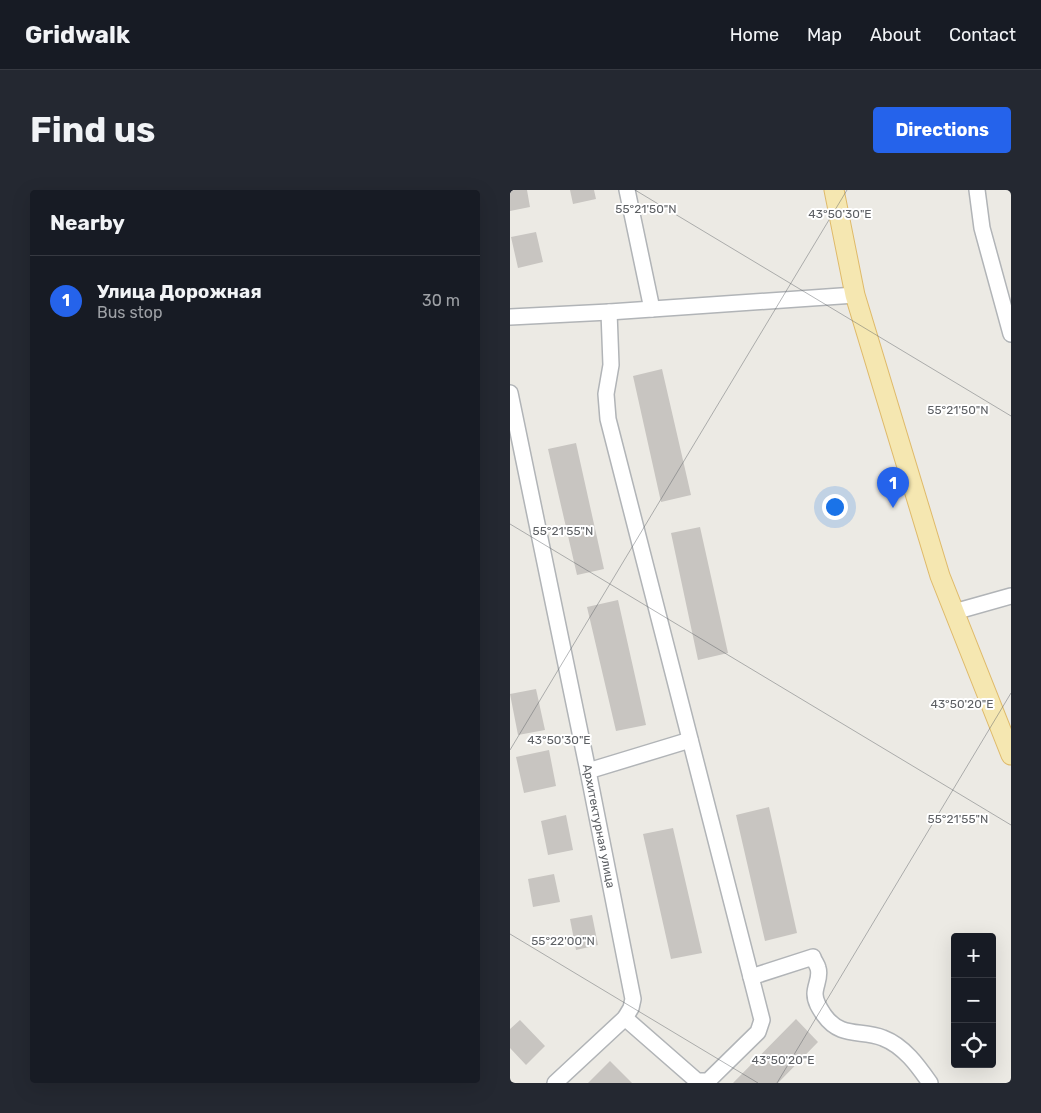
<!DOCTYPE html>
<meta charset="utf-8">
<style>
body{margin:0;font-family:Rubik,sans-serif;background:#242831;color:#f1f3f6}
.controls{position:absolute;right:15px;bottom:15px;display:grid;overflow:hidden;border-radius:5px;box-shadow:0 5px 20px #0002}
.controls button{width:45px;height:45px;display:grid;place-items:center;padding:0;border:0;border-bottom:1px solid #363941;background:#171b24;color:#f1f3f6;font:25px sans-serif}
.you{position:absolute;left:324px;top:316px;width:18px;height:18px;margin:-12px;border:4px solid #fff;border-radius:50%;background:#1a73e8;box-shadow:0 0 0 8px #1a73e833}
.badge{display:grid;place-items:center;width:32px;height:32px;border-radius:50%;background:#2563eb;color:#fff;font-size:16px;font-weight:700}
.pin{position:absolute;translate:-50% -41px;filter:drop-shadow(0 1px 2px #0008)}
.pin::after{content:'';position:absolute;top:26px;width:18px;height:15px;background:inherit;clip-path:polygon(0 0,100% 0,50% 100%)}
.list{margin:0;padding:0;list-style:none}
h2{display:flex;justify-content:space-between;align-items:center;height:65px;margin:0;padding:0 20px;font-size:21px}
h2 small{font-size:16px;font-weight:400;color:#9ea1a6}
.list li{display:grid;grid-template-columns:32px 1fr auto;gap:15px;align-items:center;box-sizing:border-box;height:90px;padding:0 20px;border-top:1px solid #363941}
.list b{display:block;font-size:19px;white-space:nowrap}
.list p{margin:0;font-size:16px;white-space:nowrap;color:#9ea1a6}
.list em{font-size:16px;font-style:normal;color:#9ea1a6}
.icon{flex:none;width:28px;height:28px;fill:none;stroke:currentColor;stroke-width:2;stroke-linecap:round;stroke-linejoin:round}
.map{position:relative;flex:none;width:501px;height:893px;overflow:hidden;border-radius:5px}
header{display:flex;align-items:center;gap:30px;box-sizing:border-box;height:70px;padding:0 25px;background:#171b24;border-bottom:1px solid #363941}
header strong{font-size:24px}
nav{display:flex;gap:28px;margin-inline-start:auto;font-size:18px}
.intro{display:flex;align-items:center;justify-content:space-between;box-sizing:border-box;height:120px;padding:0 30px}
h1{margin:0;font-size:35px}
.button{padding:12px 22px;border-radius:5px;background:#2563eb;color:#fff;font-size:18px;font-weight:700}
main{display:flex;gap:30px;padding:0 30px}
aside{flex:1;background:#171b24;border-radius:5px;box-shadow:0 5px 20px #0002}
.map>svg:first-child{display:block}
.building{fill:#c8c5c1}
.lines{fill:none;stroke-linecap:round;stroke-linejoin:round}
.minor-casing{stroke:#b1b4b7;stroke-width:18}
.major-casing{stroke:#dfba6a;stroke-width:21}
.minor{stroke:#fff;stroke-width:15}
.major{stroke:#f5e7b1;stroke-width:19}
.ticks{fill:none;stroke:#5c5f63;stroke-width:1;stroke-opacity:0.45}
.labels{text-anchor:middle;dominant-baseline:central;stroke-width:4;stroke-linejoin:round;paint-order:stroke}
.street-label{font-size:12px;fill:#5c5f63;stroke:#fff}
.ticks-label{font-size:12px;text-anchor:middle;fill:#5c5f63;stroke:#fff;stroke-width:4;stroke-linejoin:round;paint-order:stroke}
</style>
<header>
<strong>Gridwalk</strong>
<nav><a>Home</a><a>Map</a><a>About</a><a>Contact</a></nav>
</header>
<div class="intro"><h1>Find us</h1><a class="button">Directions</a></div>
<main>
<aside>
<h2>Nearby<small></small></h2>
<ul class="list">
<li><span class="badge">1</span><div><b>Улица Дорожная</b><p>Bus stop</p></div><em>30 m</em></li>
</ul>
</aside>
<div class="map">
<svg width="501" height="893" viewBox="0 0 501 893">
<rect width="100%" height="100%" fill="#eceae4"/>
<path class="building" d="M0 0H17L20 17 0 21Z
M60 0H84L86 9 63 14Z
M26 42 33 72 8 78 1 47Z
M152 179 181 305 151 312 123 186Z
M66 253 94 379 67 385 38 259Z
M190 337 218 463 188 470 161 343Z
M108 410 136 535 106 541 77 417Z
M26 499 35 540 8 545 0 504Z
M39 560 46 596 14 603 6 567Z
M259 617 287 743 255 751 226 625Z
M56 625 63 660 38 665 31 631Z
M163 638 192 763 161 769 133 644Z
M44 684 50 712 23 717 18 689Z
M82 725 88 755 66 760 60 729Z
M286 829 308 852 268 893H223Z
M10 830 35 856 16 875 0 858V839Z
M100 871 122 893H78Z"/>
<g class="lines">
<defs>
<g id="minor">
<path d="M117 0 142 119"/>
<path d="M467 0 472 38 501 144"/>
<path d="M99 122 101 175 96 204 98 229 252 830 248 842 198 891H187L115 828"/>
<path d="M0 127 99 122 345 105"/>
<path id="s1" d="M0 203 78 581 123 809 121 818 115 828 45 893"/>
<path d="M444 422 501 406"/>
<path d="M78 581 180 550"/>
<path d="M241 787 303 767C304 771 307 774 308 778 311 787 305 795 305 804 305 812 310 819 314 825 331 849 351 839 373 848 394 856 408 876 420 893"/>
</g>
<path id="major" d="M324 0 345 105 430 386 501 565"/>
</defs>
<use href="#minor" class="minor-casing"/>
<use href="#major" class="major-casing"/>
<use href="#minor" class="minor"/>
<use href="#major" class="major"/>
</g>
<path class="ticks" d="M125 0 501 226M0 334 501 635M0 560 337 0M0 744 248 893M267 893 501 503"/>
<g class="labels">
<g class="street-label">
<text stroke="none"><textPath href="#s1" startOffset="442">Архитектурная улица</textPath></text>
</g>
</g>
<g class="ticks-label">
<text x="136" y="23">55°21'50"N</text>
<text x="330" y="28">43°50'30"E</text>
<text x="448" y="224">55°21'50"N</text>
<text x="53" y="345">55°21'55"N</text>
<text x="452" y="518">43°50'20"E</text>
<text x="49" y="554">43°50'30"E</text>
<text x="448" y="633">55°21'55"N</text>
<text x="53" y="755">55°22'00"N</text>
<text x="273" y="874">43°50'20"E</text>
</g>
</svg>
<div class="controls">
<button>+</button>
<button>−</button>
<button><svg class="icon" aria-label="locate" viewBox="0 0 24 24"><circle cx="12" cy="12" r="6"/><path d="M12 2v4M12 18v4M2 12h4M18 12h4"/></svg></button>
</div>
<div class="you"></div>
<div class="pin badge" style="left:383px;top:318px">1</div>
</div>
</main>
